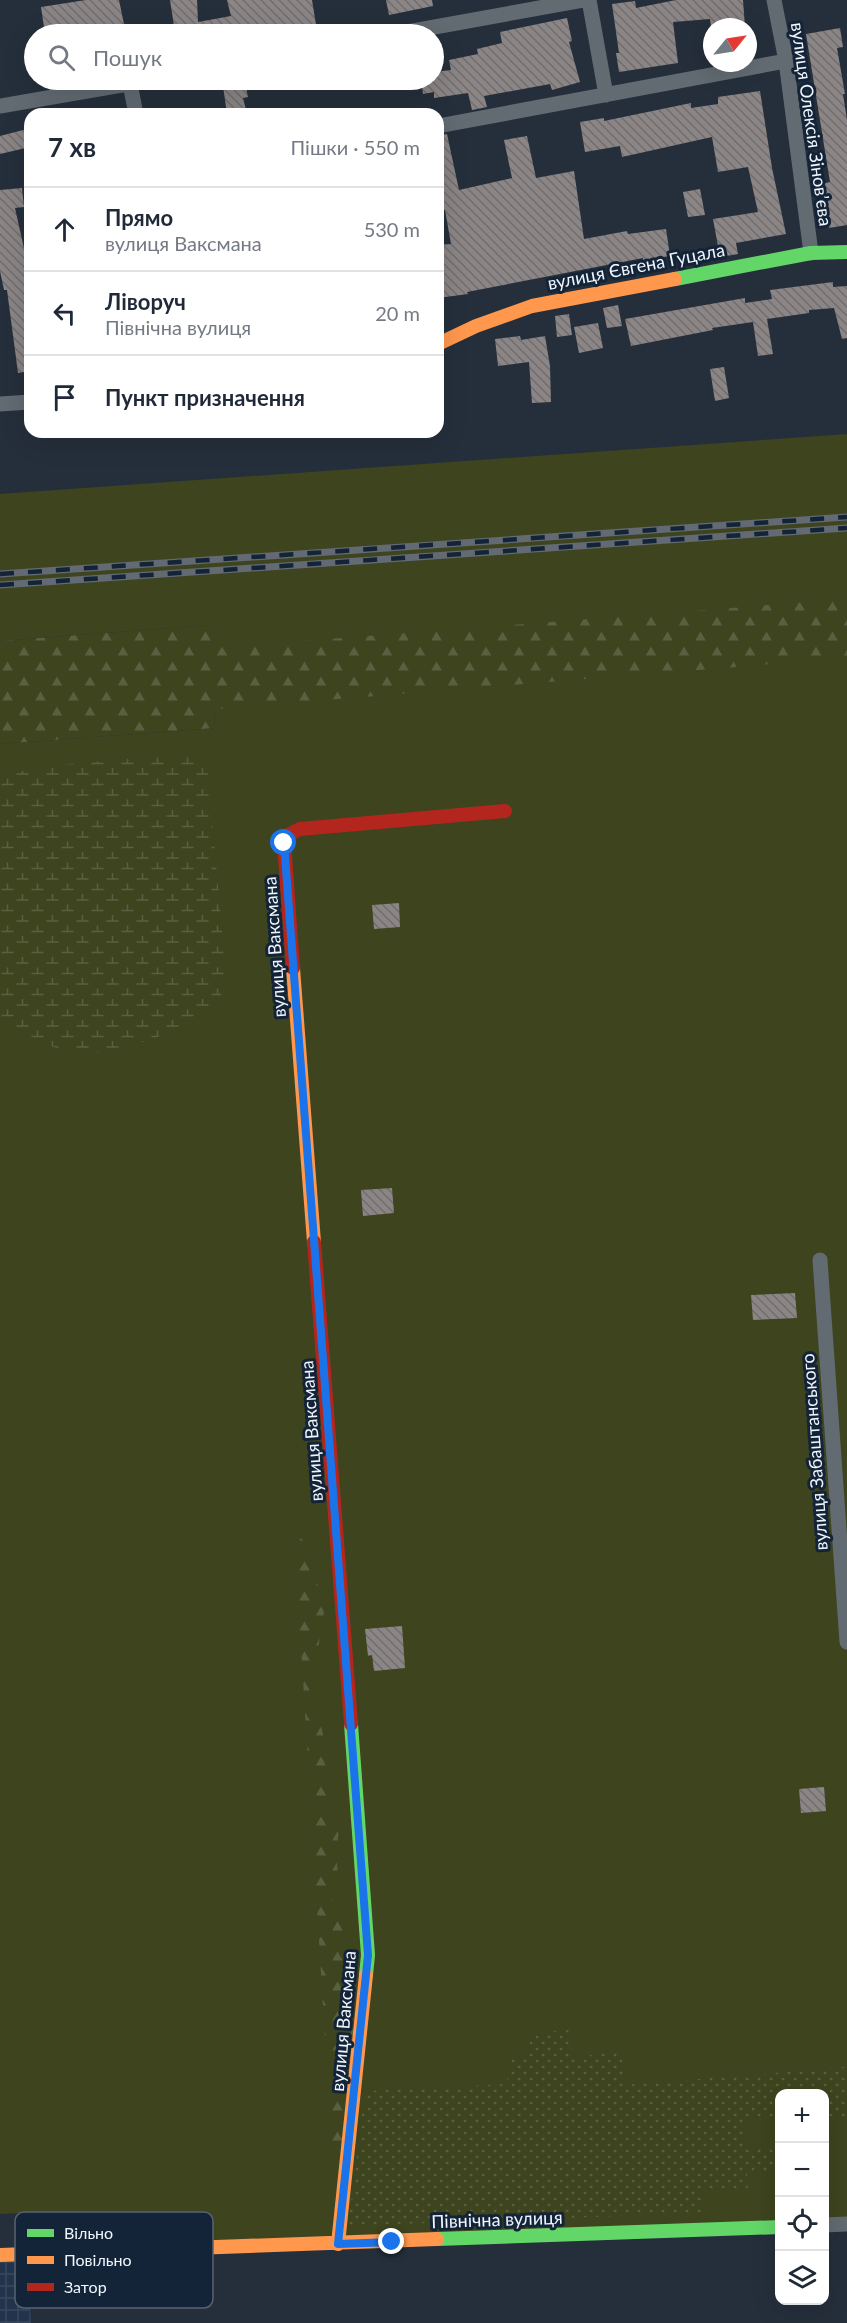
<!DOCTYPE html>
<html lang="uk">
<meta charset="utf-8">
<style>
body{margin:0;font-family:Lato,sans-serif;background:#f6f6f7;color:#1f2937}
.controls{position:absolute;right:18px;bottom:18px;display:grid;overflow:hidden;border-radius:12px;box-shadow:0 6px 24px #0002}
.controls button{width:54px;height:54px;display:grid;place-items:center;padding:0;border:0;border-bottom:2px solid #e0e1e3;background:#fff;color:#1f2937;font:30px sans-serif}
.compass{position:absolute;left:703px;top:18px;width:54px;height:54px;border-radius:50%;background:#fff;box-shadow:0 6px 24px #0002;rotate:60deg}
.stop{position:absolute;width:18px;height:18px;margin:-14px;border:4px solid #1a73e8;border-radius:50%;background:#fff}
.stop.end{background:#1a73e8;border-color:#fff;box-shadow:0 2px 6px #0008}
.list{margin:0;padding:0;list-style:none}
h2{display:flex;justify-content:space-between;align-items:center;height:78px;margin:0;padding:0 24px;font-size:26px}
h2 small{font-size:20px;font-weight:400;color:#747a83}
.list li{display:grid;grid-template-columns:39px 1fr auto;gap:18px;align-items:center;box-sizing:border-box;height:84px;padding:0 24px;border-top:2px solid #e0e1e3}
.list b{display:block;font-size:22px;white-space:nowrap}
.list p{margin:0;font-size:20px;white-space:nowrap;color:#747a83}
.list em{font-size:20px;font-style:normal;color:#747a83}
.icon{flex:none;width:33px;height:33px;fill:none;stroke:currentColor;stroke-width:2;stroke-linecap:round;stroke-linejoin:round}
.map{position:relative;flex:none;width:847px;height:2323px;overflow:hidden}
.search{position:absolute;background:#fff;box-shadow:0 6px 24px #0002;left:24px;top:24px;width:420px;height:66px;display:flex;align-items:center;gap:15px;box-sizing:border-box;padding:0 21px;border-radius:33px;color:#747a83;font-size:22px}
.panel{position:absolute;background:#fff;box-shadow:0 6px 24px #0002;left:24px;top:108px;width:420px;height:330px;border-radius:18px}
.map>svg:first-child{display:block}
.industrial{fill:url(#industrial-grid)}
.green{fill:#3d441e}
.forest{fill:url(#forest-firs)}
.wetland{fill:url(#wetland-marsh)}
.garden{fill:url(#garden-dots)}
.building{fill:url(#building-back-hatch)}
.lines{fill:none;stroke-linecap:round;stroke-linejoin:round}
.street{stroke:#626a72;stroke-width:15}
.fast{stroke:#63d668;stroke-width:14}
.slow{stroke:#ff974d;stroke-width:14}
.jam{stroke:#b3261e;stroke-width:14}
.rail-casing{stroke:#636a73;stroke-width:7}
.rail{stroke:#142438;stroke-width:4.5;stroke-dasharray:14;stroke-linecap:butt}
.route{stroke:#1a73e8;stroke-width:8}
.labels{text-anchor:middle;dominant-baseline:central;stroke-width:6;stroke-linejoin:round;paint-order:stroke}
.street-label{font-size:18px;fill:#eff6fe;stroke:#142438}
.key{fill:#142438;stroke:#566373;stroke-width:1.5}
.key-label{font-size:16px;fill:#eff6fe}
</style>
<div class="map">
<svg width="847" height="2323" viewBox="0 0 847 2323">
<defs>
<pattern id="industrial-grid" width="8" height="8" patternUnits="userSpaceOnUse" patternTransform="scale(1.5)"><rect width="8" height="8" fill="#21344b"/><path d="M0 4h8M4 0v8" fill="none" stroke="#37485d"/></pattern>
<pattern id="forest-firs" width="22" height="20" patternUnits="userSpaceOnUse" patternTransform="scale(1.5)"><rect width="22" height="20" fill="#3d441e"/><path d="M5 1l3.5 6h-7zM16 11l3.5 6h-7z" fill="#596040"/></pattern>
<pattern id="wetland-marsh" width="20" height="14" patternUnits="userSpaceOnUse" patternTransform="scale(1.5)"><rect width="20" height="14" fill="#3d441e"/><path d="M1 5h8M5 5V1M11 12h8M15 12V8" fill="none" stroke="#596040"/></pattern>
<pattern id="garden-dots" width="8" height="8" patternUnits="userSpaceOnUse" patternTransform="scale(1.5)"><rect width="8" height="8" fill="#3d441e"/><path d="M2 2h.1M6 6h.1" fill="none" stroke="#596040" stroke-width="1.8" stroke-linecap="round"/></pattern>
<pattern id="building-back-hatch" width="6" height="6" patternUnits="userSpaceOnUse" patternTransform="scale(1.5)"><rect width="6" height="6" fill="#8b8585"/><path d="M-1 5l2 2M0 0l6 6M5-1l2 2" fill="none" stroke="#706d6e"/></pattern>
</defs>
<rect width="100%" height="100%" fill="#252f3b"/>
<path class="industrial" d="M27 2254 31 2323H0V2255Z"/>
<path class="green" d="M847 434V2224L825 2225 824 2094H780L779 2227 27 2254 21 2213 0 2214V744L215 728 210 625 0 641V494Z"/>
<path class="forest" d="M847 599V658L214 709 215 728 0 744V641L210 625 212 648Z
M294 1532 313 1550 318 1590 324 1612 317 1656 315 1703 323 1734V1758L335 1795 327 1807 340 1822 336 1853 339 1885 331 1895 341 1917 353 2031 343 2153 332 2154Z"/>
<path class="wetland" d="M195 753 206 761 208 774 226 978C226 1025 108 1059 70 1052 46 1047 25 1030 0 1027V784L12 775 33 767Z"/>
<path class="garden" d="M570 2030 573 2057 621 2052 625 2085 847 2067V2119L825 2118 824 2094H780L779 2117 744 2116 746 2149 779 2146V2173L747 2174 748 2191 702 2192V2213L348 2226 362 2115 368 2091 507 2084 510 2059 526 2057 533 2033Z"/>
<path class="building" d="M86 0H119L126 34H73V31L45 34 41 7Z
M170 0H197L198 22 231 16 227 0H312L317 31 299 34H169L168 28 174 26Z
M386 0H432L433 6 389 15Z
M676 0H743L745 27H711L710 19 673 22 678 63 619 72 616 53H619L612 4 635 1 636 8Z
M567 18 572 41 569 42 580 82 552 90 550 84 484 96 487 107 472 110 468 93 434 98V92L423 94 421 80H434V72L451 70 449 60 478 54 477 49 502 43 500 32Z
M840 28 843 47 837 48 845 94H843L847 120V225L829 228 822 184 830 182 806 34Z
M245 83 248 97 243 98 247 114H227L223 86Z
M760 91 772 168 786 234 736 243 738 254 720 257 713 219 758 212 748 167 718 172 712 137 622 157 620 146 585 152 580 122 604 118V121L691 103V108L718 104V97Z
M27 129 30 147 0 154V136Z
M447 134 459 190 512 178 504 140 527 136 536 178 574 171 584 239 627 231 628 234 666 229 670 256 643 260V258L467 292 468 294 438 298V245L451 244 445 210 438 211V136Z
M22 188 24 207 15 208 27 262 30 261V371L18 373 7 290H4L0 271V190Z
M700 189 705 215 688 217 683 192Z
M833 282V287L847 286V338L842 339 834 308 809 310V313L767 319 773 354 758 356 753 322 712 328 713 330 631 346 625 319 745 298V303L772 299 770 290Z
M618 305 622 326 607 328 603 308Z
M569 314 572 335 557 337 555 316Z
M598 323 603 348 579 353 574 327Z
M520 336 521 340 545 336 550 366 551 402 532 403 529 362 498 366 495 339Z
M724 367 729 398 715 401 710 369Z
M399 903 400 927 374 929 372 905Z
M392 1188 394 1213 363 1216 361 1190Z
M795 1293 797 1318 753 1320 751 1295Z
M402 1626 405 1668 374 1671 372 1655 368 1656 365 1629Z
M824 1787 826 1811 801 1813 799 1789Z"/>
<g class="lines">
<path class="street" d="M589 0 606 95
M774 0 786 61 811 253
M396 34 583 0
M130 84 136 114
M0 106 151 80
M438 126 786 61
M0 404 30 402
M820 1260 847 1642
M824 2225 847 2224"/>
<path class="fast" d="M675 279 811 253 847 252
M351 1724 368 1955 366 1975
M437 2239 780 2227"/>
<path class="slow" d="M438 344 476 326 532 306 675 279
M293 968 314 1242
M338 2244 366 1975
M0 2255 437 2239"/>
<path class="jam" d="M293 968 284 843 288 835 300 829 505 811
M314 1242 351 1724"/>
<defs>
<path id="rail" d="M0 574 847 517
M0 585 847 528"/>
</defs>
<use href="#rail" class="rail-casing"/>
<use href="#rail" class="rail"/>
</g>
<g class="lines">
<path class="route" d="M284 843 368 1955 338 2244 392 2242"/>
</g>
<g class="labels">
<g class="street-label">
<text transform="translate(812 124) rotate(82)">вулиця Олексія Зіновʼєва</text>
<text transform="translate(636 266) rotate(-11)">вулиця Євгена Гуцала</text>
<text transform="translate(274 947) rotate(-94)">вулиця Ваксмана</text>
<text transform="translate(311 1431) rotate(-94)">вулиця Ваксмана</text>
<text transform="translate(814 1452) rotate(-94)">вулиця Забаштанського</text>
<text transform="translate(343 2021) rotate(-85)">вулиця Ваксмана</text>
<text transform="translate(497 2219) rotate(-2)">Північна вулиця</text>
</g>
</g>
<rect x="15" y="2212" width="198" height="96" rx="9" class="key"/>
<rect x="27" y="2229" width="27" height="8" fill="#63d668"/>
<rect x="27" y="2256" width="27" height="8" fill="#ff974d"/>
<rect x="27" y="2283" width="27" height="8" fill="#b3261e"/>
<g class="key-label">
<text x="64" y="2239">Вільно</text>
<text x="64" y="2266">Повільно</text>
<text x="64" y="2293">Затор</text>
</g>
</svg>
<div class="controls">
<button>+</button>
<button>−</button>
<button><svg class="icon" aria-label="locate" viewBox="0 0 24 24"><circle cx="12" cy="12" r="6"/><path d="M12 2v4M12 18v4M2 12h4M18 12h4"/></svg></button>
<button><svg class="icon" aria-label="layers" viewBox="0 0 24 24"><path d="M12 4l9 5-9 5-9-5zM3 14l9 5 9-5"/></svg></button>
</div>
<svg class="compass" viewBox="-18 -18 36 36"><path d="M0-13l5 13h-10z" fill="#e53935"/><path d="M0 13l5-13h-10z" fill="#747a83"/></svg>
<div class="stop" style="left:284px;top:843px"></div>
<div class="stop end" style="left:392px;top:2242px"></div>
<div class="search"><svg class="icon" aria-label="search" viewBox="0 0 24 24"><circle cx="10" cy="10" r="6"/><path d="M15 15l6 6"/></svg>Пошук</div>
<section class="panel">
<h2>7 хв<small>Пішки · 550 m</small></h2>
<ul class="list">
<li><svg class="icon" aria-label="ahead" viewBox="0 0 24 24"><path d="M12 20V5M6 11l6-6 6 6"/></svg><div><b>Прямо</b><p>вулиця Ваксмана</p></div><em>530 m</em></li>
<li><svg class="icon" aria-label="left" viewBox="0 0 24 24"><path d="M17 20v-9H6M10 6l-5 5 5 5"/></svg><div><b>Ліворуч</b><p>Північна вулиця</p></div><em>20 m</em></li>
<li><svg class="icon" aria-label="arrive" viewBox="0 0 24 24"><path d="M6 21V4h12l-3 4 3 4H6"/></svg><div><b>Пункт призначення</b></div></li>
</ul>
</section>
</div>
